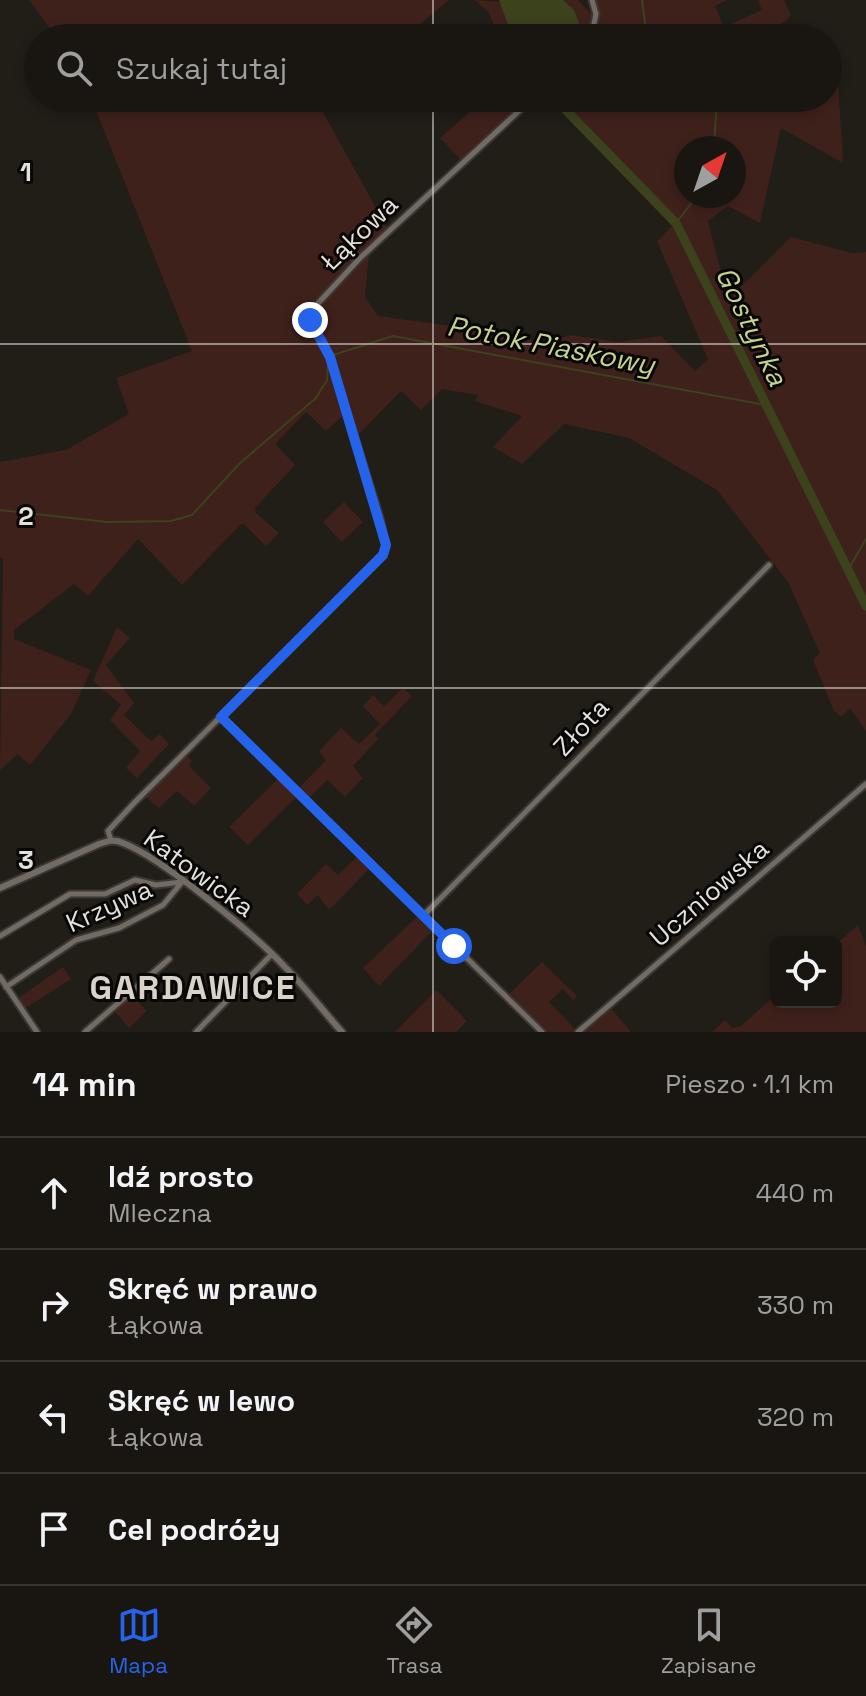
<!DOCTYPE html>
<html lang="pl">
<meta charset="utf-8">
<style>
body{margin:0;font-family:"Space Grotesk",sans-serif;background:#221f1a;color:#f1f3f6}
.controls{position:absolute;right:24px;bottom:24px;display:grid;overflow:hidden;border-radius:12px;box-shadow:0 4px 12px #0003}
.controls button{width:72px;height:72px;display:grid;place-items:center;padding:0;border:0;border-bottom:2px solid #373531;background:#191611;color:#f1f3f6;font:40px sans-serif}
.compass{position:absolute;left:674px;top:136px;width:72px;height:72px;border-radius:50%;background:#191611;box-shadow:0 4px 12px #0003;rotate:40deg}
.stop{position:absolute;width:24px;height:24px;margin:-18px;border:6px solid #2563eb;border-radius:50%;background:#fff}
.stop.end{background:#2563eb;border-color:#fff;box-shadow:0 2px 8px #0008}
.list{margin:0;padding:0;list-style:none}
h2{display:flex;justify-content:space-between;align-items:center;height:104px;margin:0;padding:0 32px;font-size:34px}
h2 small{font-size:26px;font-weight:400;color:#9f9f9f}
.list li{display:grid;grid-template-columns:52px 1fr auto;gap:24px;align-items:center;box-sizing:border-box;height:112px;padding:0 32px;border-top:2px solid #373531}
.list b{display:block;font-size:30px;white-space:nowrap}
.list p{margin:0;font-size:26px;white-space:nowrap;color:#9f9f9f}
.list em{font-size:26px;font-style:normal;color:#9f9f9f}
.icon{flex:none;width:44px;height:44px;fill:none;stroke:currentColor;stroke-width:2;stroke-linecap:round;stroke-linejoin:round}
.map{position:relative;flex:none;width:866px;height:1032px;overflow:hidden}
.search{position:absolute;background:#191611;box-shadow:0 4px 12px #0003;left:24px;right:24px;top:24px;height:88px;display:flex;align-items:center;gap:20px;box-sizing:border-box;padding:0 28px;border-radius:44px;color:#9f9f9f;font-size:30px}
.sheet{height:552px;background:#191611}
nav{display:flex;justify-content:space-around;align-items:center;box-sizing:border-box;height:112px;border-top:2px solid #373531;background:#191611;font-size:22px;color:#9f9f9f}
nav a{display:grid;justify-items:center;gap:4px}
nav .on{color:#2563eb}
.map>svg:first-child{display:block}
.green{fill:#3f211c;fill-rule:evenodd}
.water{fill:#3c421b}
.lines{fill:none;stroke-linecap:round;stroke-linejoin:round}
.stream{stroke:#3c421b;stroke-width:2}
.river{stroke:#3c421b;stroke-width:9}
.minor-casing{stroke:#3b3734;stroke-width:9}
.tertiary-casing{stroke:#3b3734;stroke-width:10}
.minor{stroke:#716b64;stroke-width:5}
.tertiary{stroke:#716b64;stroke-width:6}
.route{stroke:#2563eb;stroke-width:10}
.grid{fill:none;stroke:#e4e1dd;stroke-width:2;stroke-opacity:0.55}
.labels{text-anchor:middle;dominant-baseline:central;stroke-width:6;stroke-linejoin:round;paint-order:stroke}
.street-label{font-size:26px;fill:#e4e1dd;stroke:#090706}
.water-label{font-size:28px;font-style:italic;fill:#c6d38f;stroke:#090706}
.district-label{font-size:34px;font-weight:bold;letter-spacing:2px;fill:#d9d2ca;stroke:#090706}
.grid-label{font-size:26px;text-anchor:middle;font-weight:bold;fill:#e4e1dd;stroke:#090706;stroke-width:6;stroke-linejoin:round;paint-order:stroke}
</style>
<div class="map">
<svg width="866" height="1032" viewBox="0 0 866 1032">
<rect width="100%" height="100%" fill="#211d17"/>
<path class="green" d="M29 0H449L403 38H369L366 35 362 38H57Z
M475 0 502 2 513 38H499L489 13Z
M563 0H578L594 17 589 38H571L579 23Z
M595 0H727L715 6 724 27 762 10 758 0H784L791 15 786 21 750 38H594L599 20Z
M829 72 838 82 843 163 781 128 760 223 728 206 708 221 728 300 791 237 852 253 866 252V731L850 708 841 717 834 711 813 660 820 653 788 582 717 490 629 438 564 424 522 464 493 447 522 416 475 401 478 395 442 389 421 410 401 391 357 436 348 411 326 431 306 412 275 444 295 465 255 508 256 513 279 533 266 546 244 524 240 525 182 585 138 539 88 596 74 584 14 630V639L91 670 71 714 30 765 18 754 0 770 3 558H0V462L66 450 129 414 116 378 192 351 91 98H315L389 231 337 282 369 254 365 297 378 316 481 330 556 346 553 340 571 335 618 342 661 336 695 371 708 359 657 241 672 226 548 98H828ZM686 148H734V196H686Z
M486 98H529L462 161 440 138Z
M344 502 363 522 342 542 323 522Z
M117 627 130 638 106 665 134 703 124 715 151 741 160 734 169 744 137 778 126 768 140 751 110 720 121 705 93 681Z
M403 688 412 696 375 735 378 739 353 766 363 778 345 797 327 780 308 799 298 789 326 760 319 751 341 728 359 744 380 724 363 706 373 695 384 706Z
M186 755 192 761 189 766 211 788 194 806 177 791 159 808 144 795Z
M279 778 297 796 248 845 229 827Z
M359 855 371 867 331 908 328 909 318 895 307 905 297 894 326 864 338 875Z
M419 915 432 931 379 986 363 968Z
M858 925 866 946V1032H712L725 1020 732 1028 741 1026 776 994V1002H836V944Z
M542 962 577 996 573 1000 563 989 549 1002 576 1030 573 1032H546L508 995Z
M63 967 71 979 24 1009 18 998Z
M436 990 467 1021 456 1032H395Z
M132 996 147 1011 129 1028 114 1011Z
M611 1008 631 1032H582Z"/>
<path class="water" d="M499 0H563L574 10 579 23 571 38H513Z"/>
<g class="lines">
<path class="stream" d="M642 0 646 31 654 38
M714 148 717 98
M676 223 697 196
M333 355 393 336 765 405
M0 510 107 522 171 521 192 515 240 463 316 398 327 380 328 363
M848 570 866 539"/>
<path class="river" d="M554 98 676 223 866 606"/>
<defs>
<path id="minor" d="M591 38 596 14 592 0
M221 717 542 1032
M111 840 108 831 135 802 383 555 386 545 380 518 330 357 310 320 311 311 360 258 533 98
M423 916 769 565
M0 936 70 894H105L135 880 156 885 182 882
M0 977 37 1032
M6 987 76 940 119 928 163 905 182 882
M85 1032 169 959
M196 1032 272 954
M578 1032 866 784"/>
<path id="tertiary" d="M0 888 99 844C108 841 114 839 123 843 162 858 255 935 285 967 305 987 323 1011 342 1032"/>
</defs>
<use href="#minor" class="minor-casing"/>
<use href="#tertiary" class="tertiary-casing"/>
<use href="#minor" class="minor"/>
<use href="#tertiary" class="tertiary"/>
</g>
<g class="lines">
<path class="route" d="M310 320 330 357 386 545 383 555 221 717 454 946"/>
</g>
<path class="grid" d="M433 0V38M433 98V1032M0 344H866M0 688H866"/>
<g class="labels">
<g class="street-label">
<text transform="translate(359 233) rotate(-44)">Łąkowa</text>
<text transform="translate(581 727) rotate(-47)">Złota</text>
<text transform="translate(199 873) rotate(36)">Katowicka</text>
<text transform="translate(709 893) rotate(-41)">Uczniowska</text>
<text transform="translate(109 906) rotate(-24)">Krzywa</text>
</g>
<g class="water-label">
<text transform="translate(752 326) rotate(64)">Gostynka</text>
<text transform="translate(551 345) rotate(11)">Potok Piaskowy</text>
</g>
<g class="district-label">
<text x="193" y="987">GARDAWICE</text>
</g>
</g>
<g class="grid-label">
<text x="26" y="181">1</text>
<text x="26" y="525">2</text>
<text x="26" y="869">3</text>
</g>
</svg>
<div class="controls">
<button><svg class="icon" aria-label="locate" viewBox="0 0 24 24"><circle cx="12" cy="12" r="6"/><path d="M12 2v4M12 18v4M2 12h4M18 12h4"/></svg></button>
</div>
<svg class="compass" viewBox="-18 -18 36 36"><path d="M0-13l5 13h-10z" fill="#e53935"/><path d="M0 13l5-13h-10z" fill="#9f9f9f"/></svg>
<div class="stop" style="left:454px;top:946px"></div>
<div class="stop end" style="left:310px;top:320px"></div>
<div class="search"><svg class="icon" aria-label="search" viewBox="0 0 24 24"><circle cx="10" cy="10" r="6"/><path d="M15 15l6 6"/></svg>Szukaj tutaj</div>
</div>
<section class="sheet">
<h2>14 min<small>Pieszo · 1.1 km</small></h2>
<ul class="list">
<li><svg class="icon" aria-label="ahead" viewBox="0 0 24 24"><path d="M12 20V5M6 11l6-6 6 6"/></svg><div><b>Idź prosto</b><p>Mleczna</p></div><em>440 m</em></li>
<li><svg class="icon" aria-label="right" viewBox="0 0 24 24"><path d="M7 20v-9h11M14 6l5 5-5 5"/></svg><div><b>Skręć w prawo</b><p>Łąkowa</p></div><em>330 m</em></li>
<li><svg class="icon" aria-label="left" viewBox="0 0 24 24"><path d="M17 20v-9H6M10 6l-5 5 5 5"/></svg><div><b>Skręć w lewo</b><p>Łąkowa</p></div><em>320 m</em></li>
<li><svg class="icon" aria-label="arrive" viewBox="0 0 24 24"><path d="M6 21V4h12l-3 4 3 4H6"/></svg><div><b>Cel podróży</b></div></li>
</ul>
</section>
<nav>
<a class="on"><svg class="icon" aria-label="map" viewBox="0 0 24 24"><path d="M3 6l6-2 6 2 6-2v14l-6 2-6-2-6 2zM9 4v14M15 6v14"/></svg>Mapa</a>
<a><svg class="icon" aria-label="directions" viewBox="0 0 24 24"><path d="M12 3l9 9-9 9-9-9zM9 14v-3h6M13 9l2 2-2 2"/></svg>Trasa</a>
<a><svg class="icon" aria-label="saved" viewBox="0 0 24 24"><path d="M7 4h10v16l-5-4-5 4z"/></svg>Zapisane</a>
</nav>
